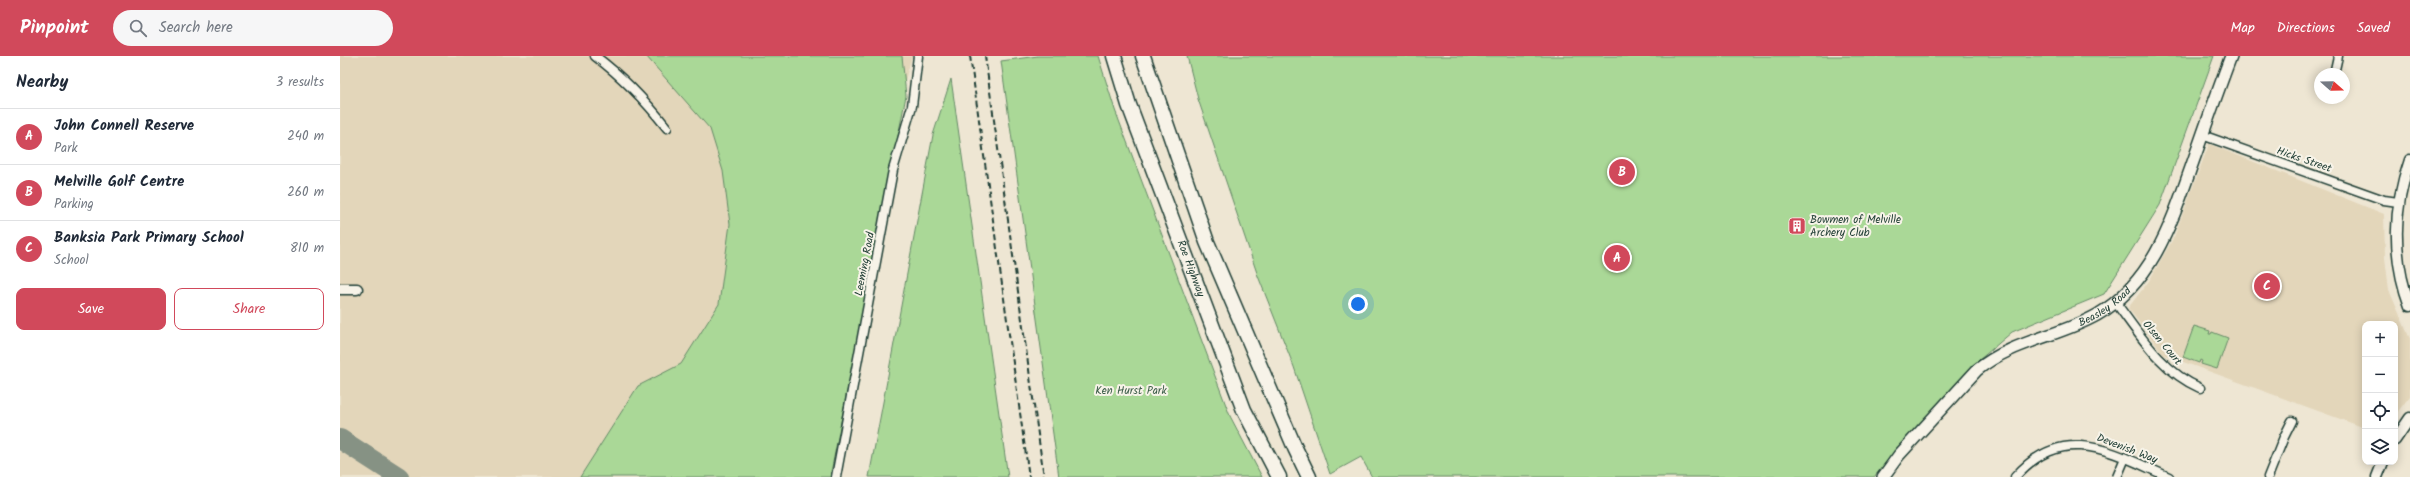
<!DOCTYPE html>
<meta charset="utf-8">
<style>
body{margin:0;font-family:Kalam,sans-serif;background:#f6f6f7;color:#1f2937}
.controls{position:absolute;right:12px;bottom:12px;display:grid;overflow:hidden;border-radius:8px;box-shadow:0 2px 10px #0003}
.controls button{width:36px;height:36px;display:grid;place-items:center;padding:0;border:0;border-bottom:1px solid #e0e1e3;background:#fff;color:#1f2937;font:20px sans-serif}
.compass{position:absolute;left:1974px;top:12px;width:36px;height:36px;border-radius:50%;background:#fff;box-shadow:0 2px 10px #0003;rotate:110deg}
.you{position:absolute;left:1018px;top:248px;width:14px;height:14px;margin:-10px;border:3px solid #fff;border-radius:50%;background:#1a73e8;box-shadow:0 0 0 6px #1a73e833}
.badge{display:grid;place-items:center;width:26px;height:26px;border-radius:50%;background:#d1495b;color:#fff;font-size:13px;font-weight:700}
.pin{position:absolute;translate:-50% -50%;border:2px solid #fff;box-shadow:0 1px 4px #0006}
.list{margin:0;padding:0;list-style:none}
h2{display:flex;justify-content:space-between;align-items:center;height:52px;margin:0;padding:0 16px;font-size:17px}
h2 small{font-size:13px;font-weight:400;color:#747a83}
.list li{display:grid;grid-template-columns:26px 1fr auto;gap:12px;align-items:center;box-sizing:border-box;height:56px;padding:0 16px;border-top:1px solid #e0e1e3}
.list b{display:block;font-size:15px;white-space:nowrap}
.list p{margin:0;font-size:13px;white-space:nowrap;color:#747a83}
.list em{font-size:13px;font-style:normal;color:#747a83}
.actions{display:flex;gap:8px;padding:12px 16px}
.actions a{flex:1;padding:9px 0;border:1px solid #d1495b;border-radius:8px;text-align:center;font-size:14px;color:#d1495b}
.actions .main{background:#d1495b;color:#fff}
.icon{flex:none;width:22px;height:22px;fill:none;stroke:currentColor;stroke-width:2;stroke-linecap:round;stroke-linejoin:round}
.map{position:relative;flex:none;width:2070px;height:421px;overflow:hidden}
header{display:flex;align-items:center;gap:24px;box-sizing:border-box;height:56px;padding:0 20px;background:#d1495b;color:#fff}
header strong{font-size:19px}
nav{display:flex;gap:22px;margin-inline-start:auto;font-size:14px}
.search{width:280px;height:36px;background:#f6f6f7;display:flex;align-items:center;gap:10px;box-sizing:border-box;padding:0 14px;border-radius:22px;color:#747a83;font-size:15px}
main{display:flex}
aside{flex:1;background:#fff}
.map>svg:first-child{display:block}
.built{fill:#e3d6ba}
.green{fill:#aad897;stroke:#648a66}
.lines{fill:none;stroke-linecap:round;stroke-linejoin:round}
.taxiway{stroke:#869284;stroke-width:20}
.minor-casing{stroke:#1f3d34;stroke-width:11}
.tertiary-casing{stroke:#1f3d34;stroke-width:13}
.secondary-casing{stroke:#1f3d34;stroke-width:14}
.motorway-casing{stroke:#1f3d34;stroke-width:17}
.minor{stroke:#f7f3e8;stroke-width:8}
.tertiary{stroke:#f7f3e8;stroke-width:10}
.secondary{stroke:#f7f3e8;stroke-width:11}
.motorway{stroke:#f7f3e8;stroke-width:14}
.rail{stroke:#1f3d34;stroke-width:2;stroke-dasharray:6 3;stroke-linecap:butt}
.labels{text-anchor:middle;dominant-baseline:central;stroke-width:4;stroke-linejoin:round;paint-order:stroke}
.street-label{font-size:11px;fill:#1f3d34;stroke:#f7f3e8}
.poi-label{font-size:11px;fill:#1f3d34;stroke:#f7f3e8;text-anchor:start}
.park-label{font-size:11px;fill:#3b5c48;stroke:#f7f3e8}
</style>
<header>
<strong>Pinpoint</strong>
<div class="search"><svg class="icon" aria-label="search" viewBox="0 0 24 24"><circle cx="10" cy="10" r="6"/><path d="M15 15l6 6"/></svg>Search here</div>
<nav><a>Map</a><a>Directions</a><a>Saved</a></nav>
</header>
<main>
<aside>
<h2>Nearby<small>3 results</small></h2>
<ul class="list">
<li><span class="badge">A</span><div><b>John Connell Reserve</b><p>Park</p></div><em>240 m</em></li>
<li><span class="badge">B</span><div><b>Melville Golf Centre</b><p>Parking</p></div><em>260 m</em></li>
<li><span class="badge">C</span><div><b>Banksia Park Primary School</b><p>School</p></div><em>810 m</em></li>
</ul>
<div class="actions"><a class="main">Save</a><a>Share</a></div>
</aside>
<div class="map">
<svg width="2070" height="421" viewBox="0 0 2070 421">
<rect width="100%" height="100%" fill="#eee6d3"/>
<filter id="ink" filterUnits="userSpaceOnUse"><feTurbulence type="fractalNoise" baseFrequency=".025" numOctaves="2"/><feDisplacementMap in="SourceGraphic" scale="8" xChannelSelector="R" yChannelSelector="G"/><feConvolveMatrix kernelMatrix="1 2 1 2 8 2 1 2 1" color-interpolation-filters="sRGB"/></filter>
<g filter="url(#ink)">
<path class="built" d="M0 0H572L553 66 486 421H0Z
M1869 88 2044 158 2045 202 2049 234 2070 283V340L2055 359V268H2025V372L1824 299 1788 252 1809 225 1834 181Z"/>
<path class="green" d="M306 0H562L566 40 490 421H240L298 330 341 308 379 248 390 168 383 115 370 73Z
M698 0H758L775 54 890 360 922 421H719L661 5Z
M847 0H1874L1820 149 1764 238 1672 276 1632 310 1562 387 1534 421H1032L1021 401 990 418 954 311 918 220 858 43Z
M611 23 668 421H529L593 79Z
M1854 270 1870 275 1869 278H1871L1872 276 1888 282 1877 313 1861 308 1862 305 1860 304 1859 307 1843 301Z"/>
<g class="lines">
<path class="taxiway" d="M0 383 59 421"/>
<defs>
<path id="minor" d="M255 0C283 21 305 44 327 72
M1994 18 1998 0
M1862 79 2044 144 2058 146
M1776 247C1800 279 1822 316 1860 332
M496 421 553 114 572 50 578 0
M1675 421C1724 365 1773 397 1829 421
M1777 421 1785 402
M1928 421 1944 381 1952 365"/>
<path id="tertiary" d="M2070 104C2053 151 2052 202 2070 250
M0 233H17
M2055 384 2070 362
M2037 421 2043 406"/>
<g id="secondary">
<path id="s1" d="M1543 421 1559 399 1637 314C1672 285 1718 281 1757 259 1815 225 1833 162 1854 103 1866 69 1878 34 1891 0"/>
</g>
<g id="motorway">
<path id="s2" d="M774 0 789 49 904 354 939 421"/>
<path d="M803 0 867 186 955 392 969 421"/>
</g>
</defs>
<use href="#minor" class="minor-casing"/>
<use href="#tertiary" class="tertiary-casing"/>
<use href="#secondary" class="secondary-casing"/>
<use href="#motorway" class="motorway-casing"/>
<use href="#minor" class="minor"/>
<use href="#tertiary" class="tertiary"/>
<use href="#secondary" class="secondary"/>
<use href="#motorway" class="motorway"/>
<path class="rail" d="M630 0 689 421
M645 0 704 421"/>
</g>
</g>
<defs>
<symbol id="building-square" viewBox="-11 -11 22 22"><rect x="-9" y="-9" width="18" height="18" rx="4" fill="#d1495b" stroke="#f7f3e8"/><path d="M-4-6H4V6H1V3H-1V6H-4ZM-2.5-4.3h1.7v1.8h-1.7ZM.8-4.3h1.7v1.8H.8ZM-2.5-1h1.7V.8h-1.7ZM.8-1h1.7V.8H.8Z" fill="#fff"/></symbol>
</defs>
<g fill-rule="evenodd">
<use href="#building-square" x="1447" y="160" width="20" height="20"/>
</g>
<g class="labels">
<g class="street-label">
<text transform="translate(1964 104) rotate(19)">Hicks Street</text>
<text transform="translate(525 208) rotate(-79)">Leeming Road</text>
<text stroke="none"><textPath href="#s2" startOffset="226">Roe Highway</textPath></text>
<text stroke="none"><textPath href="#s1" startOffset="286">Beasley Road</textPath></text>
<text transform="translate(1822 287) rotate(50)">Olsen Court</text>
<text transform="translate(1787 393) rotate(21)">Devenish Way</text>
</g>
<g class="poi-label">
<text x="1470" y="164">Bowmen of Melville<tspan x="1470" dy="13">Archery Club</tspan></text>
</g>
<g class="park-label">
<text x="791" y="335">Ken Hurst Park</text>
</g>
</g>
</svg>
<div class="controls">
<button>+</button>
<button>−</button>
<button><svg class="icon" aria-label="locate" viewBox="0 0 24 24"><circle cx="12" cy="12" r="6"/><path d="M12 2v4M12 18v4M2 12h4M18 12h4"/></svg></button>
<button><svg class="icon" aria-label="layers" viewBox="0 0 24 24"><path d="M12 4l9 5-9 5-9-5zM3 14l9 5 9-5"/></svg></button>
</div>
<svg class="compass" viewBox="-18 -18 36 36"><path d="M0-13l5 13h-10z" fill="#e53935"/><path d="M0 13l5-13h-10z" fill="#747a83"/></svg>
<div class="you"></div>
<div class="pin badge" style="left:1277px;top:202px">A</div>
<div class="pin badge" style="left:1282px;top:116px">B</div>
<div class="pin badge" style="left:1927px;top:230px">C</div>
</div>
</main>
